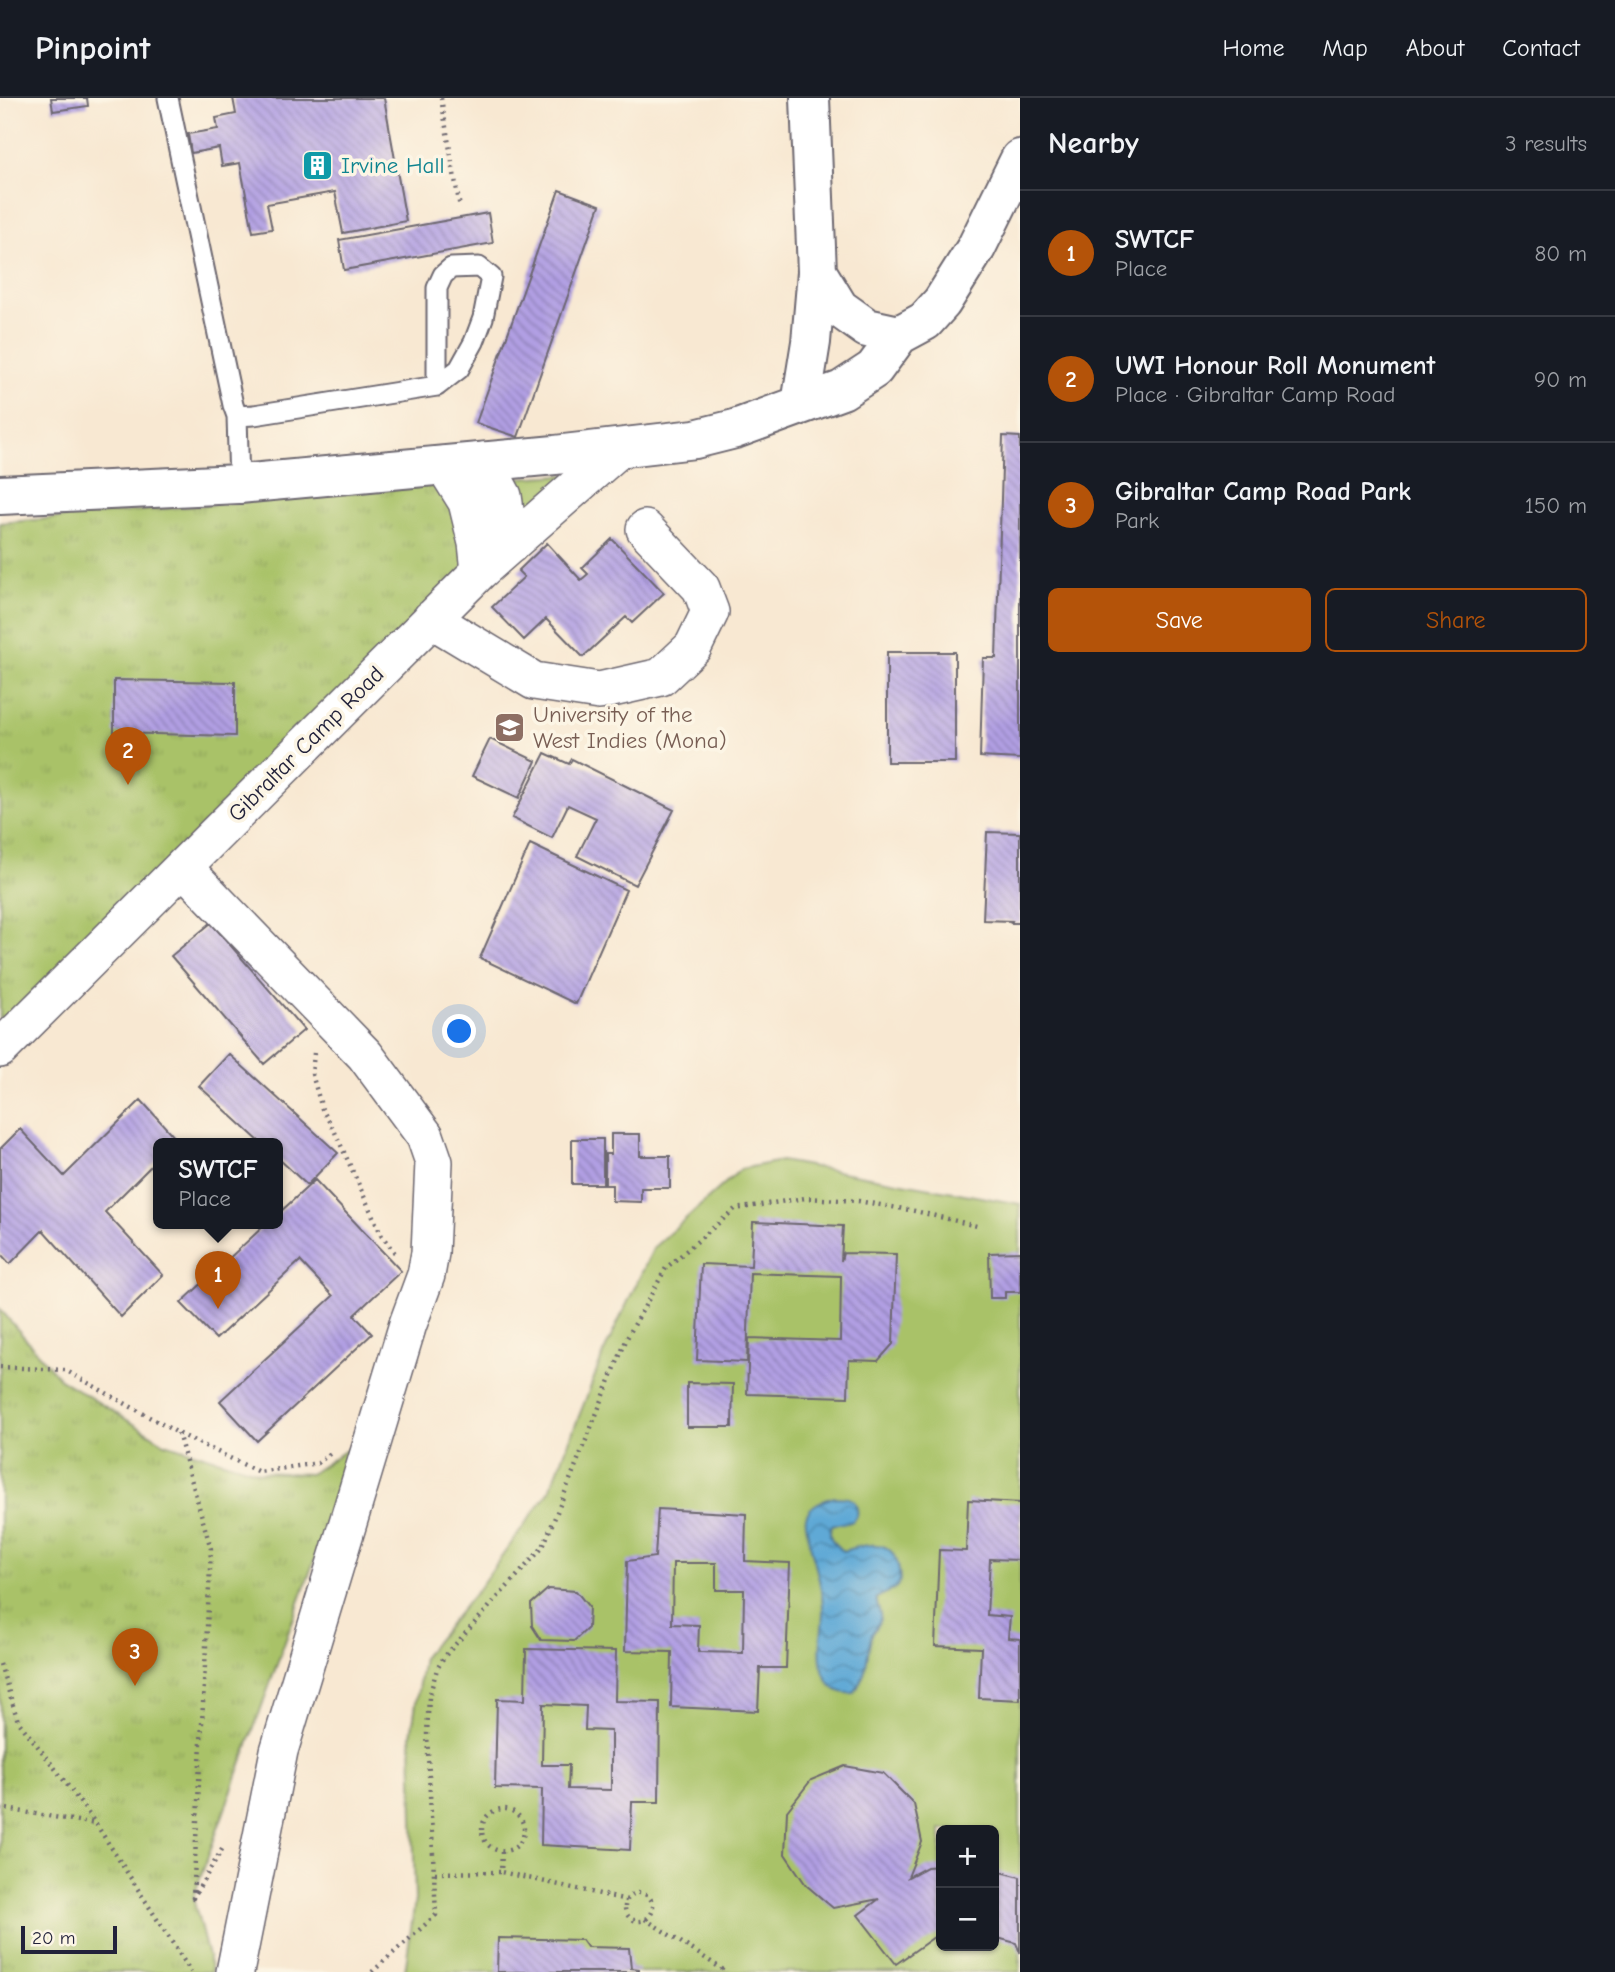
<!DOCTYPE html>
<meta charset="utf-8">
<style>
body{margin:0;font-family:"Comic Neue",sans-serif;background:#242831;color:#f1f3f6}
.controls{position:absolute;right:21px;bottom:21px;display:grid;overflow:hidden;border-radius:10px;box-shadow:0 2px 5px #0004}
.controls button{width:63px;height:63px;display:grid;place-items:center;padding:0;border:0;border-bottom:2px solid #363941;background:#171b24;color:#f1f3f6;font:35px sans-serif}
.scale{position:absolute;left:21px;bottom:18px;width:96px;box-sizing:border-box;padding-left:7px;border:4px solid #22223b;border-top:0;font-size:19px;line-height:24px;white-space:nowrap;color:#22223b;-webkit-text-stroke:5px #fcf5e5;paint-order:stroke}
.you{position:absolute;left:460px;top:934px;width:24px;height:24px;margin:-18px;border:5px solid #fff;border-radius:50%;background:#1a73e8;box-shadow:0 0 0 10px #1a73e833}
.badge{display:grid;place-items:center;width:46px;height:46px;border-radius:50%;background:#b45309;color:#fff;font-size:23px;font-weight:700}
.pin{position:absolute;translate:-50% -58px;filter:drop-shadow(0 2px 4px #0008)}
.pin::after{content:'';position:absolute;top:37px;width:24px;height:21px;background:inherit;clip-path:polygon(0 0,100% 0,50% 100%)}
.popup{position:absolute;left:153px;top:1040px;width:130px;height:91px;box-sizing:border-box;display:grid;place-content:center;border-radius:10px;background:#171b24;filter:drop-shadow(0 2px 5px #0005);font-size:23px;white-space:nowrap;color:#9ea1a6}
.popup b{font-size:26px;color:#f1f3f6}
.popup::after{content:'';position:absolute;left:50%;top:100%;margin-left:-14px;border:14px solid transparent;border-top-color:#171b24}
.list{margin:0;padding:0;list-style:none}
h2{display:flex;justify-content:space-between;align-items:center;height:91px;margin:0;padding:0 28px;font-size:30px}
h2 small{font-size:23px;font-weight:400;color:#9ea1a6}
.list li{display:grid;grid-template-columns:46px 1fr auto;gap:21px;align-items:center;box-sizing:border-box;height:126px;padding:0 28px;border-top:2px solid #363941}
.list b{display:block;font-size:26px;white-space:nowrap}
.list p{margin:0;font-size:23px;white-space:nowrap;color:#9ea1a6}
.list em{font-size:23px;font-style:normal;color:#9ea1a6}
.actions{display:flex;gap:14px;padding:21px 28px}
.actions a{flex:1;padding:16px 0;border:2px solid #b45309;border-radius:10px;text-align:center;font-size:24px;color:#b45309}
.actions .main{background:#b45309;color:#fff}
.map{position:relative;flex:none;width:1020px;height:1874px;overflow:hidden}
header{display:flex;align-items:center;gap:42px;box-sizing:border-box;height:98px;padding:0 35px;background:#171b24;border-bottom:2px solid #363941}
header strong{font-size:33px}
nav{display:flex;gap:38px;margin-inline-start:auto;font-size:24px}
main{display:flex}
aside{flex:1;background:#171b24}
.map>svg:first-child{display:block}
.green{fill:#a9c268;stroke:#667252;stroke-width:2;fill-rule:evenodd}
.park{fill:url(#park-tufts);stroke:#667252;stroke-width:2}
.water{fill:url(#water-waves);stroke:#406688;stroke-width:2}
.building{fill:url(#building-back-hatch);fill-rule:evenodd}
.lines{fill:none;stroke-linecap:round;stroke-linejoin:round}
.service-casing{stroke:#6d6770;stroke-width:23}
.minor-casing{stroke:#6d6770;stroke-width:40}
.tertiary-casing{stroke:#6d6770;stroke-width:42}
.path{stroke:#6d6770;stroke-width:4.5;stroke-dasharray:2 5;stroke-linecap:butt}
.service{stroke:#fff;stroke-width:19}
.minor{stroke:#fff;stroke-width:37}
.tertiary{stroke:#fff;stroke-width:38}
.labels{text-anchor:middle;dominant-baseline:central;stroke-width:7;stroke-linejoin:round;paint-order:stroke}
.culture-label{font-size:23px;fill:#0d838f;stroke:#fcf5e5;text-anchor:start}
.education-label{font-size:23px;fill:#785e54;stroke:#fcf5e5;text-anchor:start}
.street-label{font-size:23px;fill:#22223b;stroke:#fcf5e5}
</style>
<header>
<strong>Pinpoint</strong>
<nav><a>Home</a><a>Map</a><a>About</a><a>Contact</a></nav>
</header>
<main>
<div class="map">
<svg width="1020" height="1874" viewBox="0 0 1020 1874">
<defs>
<pattern id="park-tufts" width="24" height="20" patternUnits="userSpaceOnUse" patternTransform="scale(1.75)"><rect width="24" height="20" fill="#a9c268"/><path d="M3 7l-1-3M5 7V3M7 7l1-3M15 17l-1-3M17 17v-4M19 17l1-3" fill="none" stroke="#91a65b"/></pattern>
<pattern id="water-waves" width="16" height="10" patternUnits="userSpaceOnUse" patternTransform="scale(1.75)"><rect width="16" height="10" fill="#5ea9d6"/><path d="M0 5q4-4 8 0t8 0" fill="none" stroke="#4d89af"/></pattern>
<pattern id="building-back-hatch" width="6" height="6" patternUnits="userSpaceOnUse" patternTransform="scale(1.75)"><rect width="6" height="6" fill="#b19fe3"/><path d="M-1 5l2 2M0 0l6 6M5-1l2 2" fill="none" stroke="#9081b9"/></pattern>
</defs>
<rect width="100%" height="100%" fill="#fcf5e5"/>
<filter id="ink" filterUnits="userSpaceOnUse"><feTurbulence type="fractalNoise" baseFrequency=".0143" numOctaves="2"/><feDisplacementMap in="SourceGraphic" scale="14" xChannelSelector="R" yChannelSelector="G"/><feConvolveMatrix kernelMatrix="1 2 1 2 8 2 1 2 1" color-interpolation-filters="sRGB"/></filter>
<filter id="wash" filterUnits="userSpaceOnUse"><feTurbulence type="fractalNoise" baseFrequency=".00686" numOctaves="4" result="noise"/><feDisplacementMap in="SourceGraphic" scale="28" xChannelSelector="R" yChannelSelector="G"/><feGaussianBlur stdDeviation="1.57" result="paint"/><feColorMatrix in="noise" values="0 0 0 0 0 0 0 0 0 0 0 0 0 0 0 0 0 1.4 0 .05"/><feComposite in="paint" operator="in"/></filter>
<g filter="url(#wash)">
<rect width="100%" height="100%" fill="#f8e8d2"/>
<path class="green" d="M781 1063 1020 1106V1874H405L415 1802 411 1638 423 1559 476 1494 550 1392 605 1252 654 1149 741 1071ZM941 1732H994V1848H941Z"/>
<path class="park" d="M580 376 0 925V425L517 380Z
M0 1211 60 1281 165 1345 259 1374 310 1376 356 1346 193 1800 212 1874H0Z"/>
<path class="water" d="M835 1399C845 1399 856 1399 857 1411 858 1415 857 1419 854 1422 850 1427 838 1425 832 1427 826 1439 834 1446 843 1453 868 1445 895 1439 899 1473 900 1480 901 1485 896 1489 891 1495 883 1495 877 1500 875 1508 882 1513 880 1521 878 1527 874 1531 872 1536 865 1560 870 1572 854 1595 837 1597 828 1588 823 1572 817 1554 823 1532 823 1514 823 1505 822 1495 820 1487 818 1473 803 1427 806 1419 810 1406 823 1402 835 1399Z"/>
<g id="blocks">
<path class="building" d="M51 0H87L88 8 53 13Z
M233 0H384L406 123 343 135 335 94 267 106 272 131 253 134 240 65 222 68 219 50 191 55 188 36 218 31 216 20 236 16Z
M559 92 600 107 518 339 476 325Z
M488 115 493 145 344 172 339 142Z
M1003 338 1020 339V661L980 659 983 560H996Z
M612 441 664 495 632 525 626 519 583 559 546 521 524 542 492 509 524 479 518 473 547 445 581 482 588 476 582 470Z
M887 554H955V664H887Z
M114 582 235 584V638L114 635Z
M490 641 536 663 519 700 472 678Z
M545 655 569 666 572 661 674 712 635 787 577 758 596 720 568 707 552 740 512 720Z
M987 734 1020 735V825H1011L1012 823 983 822Z
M530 746 626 792 576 906 480 860Z
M211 825 304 932 264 966 171 858Z
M229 956 338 1055 307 1087 278 1060V1045H261L199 988Z
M141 1002 177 1042 175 1045H158V1061L105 1114 163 1177 121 1219 43 1132 10 1166 0 1155V1051L20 1031 64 1078Z
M611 1036H640V1058H670V1090H641V1104L612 1103V1087H605V1056H611Z
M572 1041H603V1086H572Z
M315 1082 401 1173 354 1217 372 1236 257 1343 220 1303 333 1198 300 1163 216 1241 181 1205 267 1125H278V1116Z
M753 1124 843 1128 841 1163 843 1155 896 1156 893 1246 878 1263 849 1262 848 1299 747 1296 749 1240 840 1243 841 1178 750 1175 747 1264 697 1262 701 1166 751 1168Z
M1020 1154V1194H1005V1200H990L989 1155Z
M687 1285 733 1286 732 1329H687Z
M968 1402 1020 1405V1462L990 1461 987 1517 1010 1519 1008 1540 1020 1541V1602L979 1600 981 1550 935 1548 939 1452 966 1453Z
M658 1411 746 1416 745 1463 790 1465 786 1570H760L758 1613 671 1609 672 1554 625 1553 627 1463 655 1459ZM673 1465H716V1492H744L743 1555 698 1554 699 1527 672 1526Z
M548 1491 576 1493 589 1509 588 1530 574 1543 541 1542 532 1528 531 1506Z
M526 1551 616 1553 615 1603 660 1604 659 1704H632L630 1752 541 1747 542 1691 495 1690 497 1601 525 1602ZM543 1606 586 1608 585 1632 611 1633V1692L568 1691 569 1667H542Z
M845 1668 883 1675 914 1706 922 1744 908 1779 927 1769 941 1768V1834L896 1866 858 1817 879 1801 833 1810 806 1787 785 1756 787 1713 811 1682Z
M994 1772 1020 1779V1855L1016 1845 994 1839Z
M498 1840 582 1842 587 1849 629 1850 631 1870 639 1871V1874H497Z"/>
</g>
</g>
<g filter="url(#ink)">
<use href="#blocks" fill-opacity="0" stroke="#6d6770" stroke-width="2"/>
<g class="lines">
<defs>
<path id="service" d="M168 0 233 307 237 318 254 317 437 288 459 271 474 244 483 220 491 179 479 169 451 170 443 177 437 190V288
M237 318 239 386"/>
<path id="minor" d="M484 363 503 398 510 447
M444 367 467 404 477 445 480 473
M431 521 534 583 599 593 661 579 693 549 710 514 701 490 645 431
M183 769 365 957 425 1038 434 1064 430 1155 426 1177 408 1226 279 1653 235 1874
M0 951 480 473 620 350"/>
<path id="tertiary" d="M817 174 839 210 867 230 899 237 925 223 942 204 976 150 1020 61
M801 306 811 244 817 174 810 0
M0 397 239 386 555 357 695 341 735 331 842 292 874 271 899 237"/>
</defs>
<use href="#service" class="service-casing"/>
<use href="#minor" class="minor-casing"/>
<use href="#tertiary" class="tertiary-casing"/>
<path class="path" d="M441 0 460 110
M314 955 312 976 322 1011 334 1032 382 1138 395 1155
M0 1269 65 1272 178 1335 259 1374 318 1365 333 1353
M178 1335 211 1451 193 1800 224 1748
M0 1566 18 1623 57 1673 96 1726 191 1874
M0 1710 96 1726
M482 1732a21 21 0 1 1 42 0a21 21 0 1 1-42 0Z
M502 1754 501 1774 627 1802
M435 1775 501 1774
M625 1809a14 14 0 1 1 28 0a14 14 0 1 1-28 0Z
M645 1821 722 1871 720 1874
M372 1874 436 1817 427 1635 429 1599 437 1571 444 1559 543 1449 627 1240 666 1170 735 1111 805 1100 858 1103 915 1113 981 1129"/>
<use href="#service" class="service"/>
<use href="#minor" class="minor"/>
<use href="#tertiary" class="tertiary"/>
</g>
</g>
<defs>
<symbol id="building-square" viewBox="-11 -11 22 22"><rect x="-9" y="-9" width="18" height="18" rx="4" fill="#0f9aa8" stroke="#fcf5e5"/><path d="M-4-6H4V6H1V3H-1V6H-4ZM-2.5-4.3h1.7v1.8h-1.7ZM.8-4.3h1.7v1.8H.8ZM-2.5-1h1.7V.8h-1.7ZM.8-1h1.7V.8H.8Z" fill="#fff"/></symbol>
<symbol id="university-square" viewBox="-11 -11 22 22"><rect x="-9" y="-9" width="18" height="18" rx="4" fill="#8d6e63" stroke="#fcf5e5"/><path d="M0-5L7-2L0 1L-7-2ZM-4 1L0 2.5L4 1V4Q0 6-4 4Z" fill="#fff"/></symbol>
</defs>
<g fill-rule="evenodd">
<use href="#building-square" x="300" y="50" width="35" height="35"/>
<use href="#university-square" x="492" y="612" width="35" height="35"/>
</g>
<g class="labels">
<g class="culture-label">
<text x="341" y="67">Irvine Hall</text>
</g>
<g class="education-label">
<text x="533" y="616">University of the<tspan x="533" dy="26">West Indies (Mona)</tspan></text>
</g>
<g class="street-label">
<text transform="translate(306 646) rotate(-45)">Gibraltar Camp Road</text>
</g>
</g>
</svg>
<div class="controls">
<button>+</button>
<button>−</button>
</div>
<div class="scale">20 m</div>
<div class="you"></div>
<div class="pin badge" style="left:218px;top:1211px">1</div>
<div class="popup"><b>SWTCF</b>Place</div>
<div class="pin badge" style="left:128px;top:687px">2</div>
<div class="pin badge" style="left:135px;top:1588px">3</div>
</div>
<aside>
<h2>Nearby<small>3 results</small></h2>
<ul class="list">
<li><span class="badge">1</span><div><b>SWTCF</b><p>Place</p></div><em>80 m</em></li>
<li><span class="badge">2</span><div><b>UWI Honour Roll Monument</b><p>Place · Gibraltar Camp Road</p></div><em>90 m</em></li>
<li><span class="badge">3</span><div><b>Gibraltar Camp Road Park</b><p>Park</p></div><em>150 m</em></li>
</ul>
<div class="actions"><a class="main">Save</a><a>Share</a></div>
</aside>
</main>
